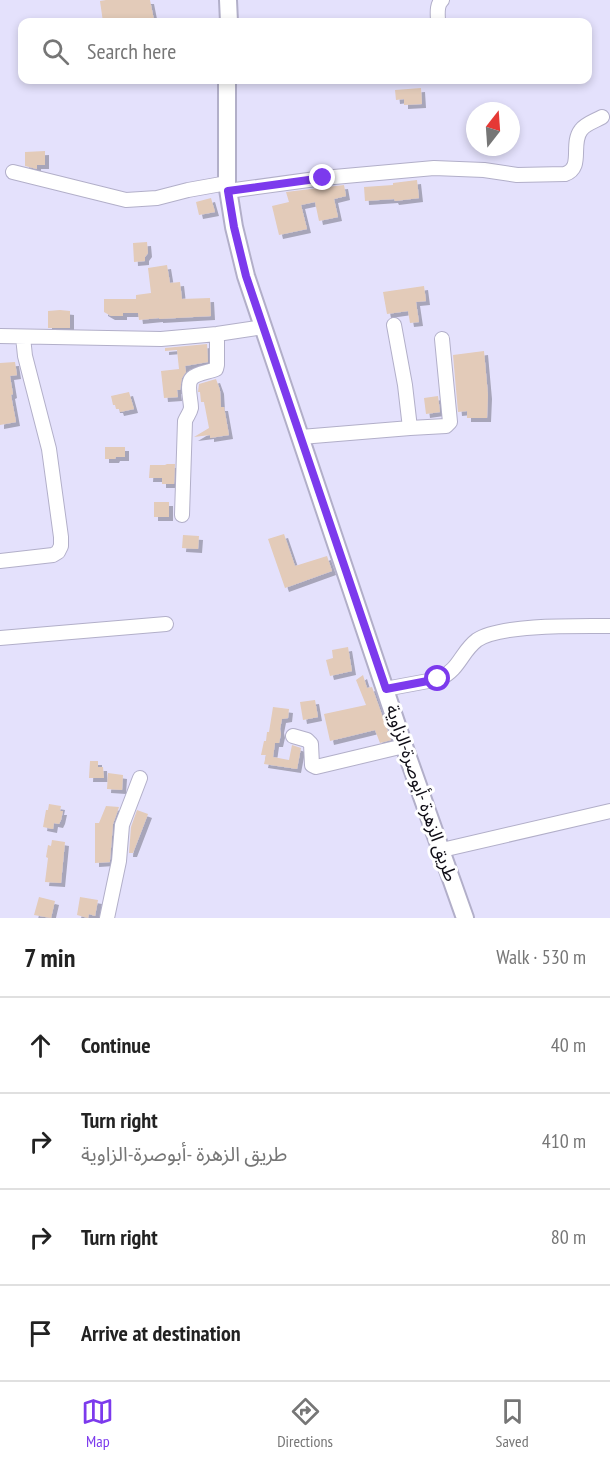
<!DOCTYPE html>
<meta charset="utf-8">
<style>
body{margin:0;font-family:"PT Sans Narrow","Noto Sans Arabic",sans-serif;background:#f2f2f2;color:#222}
.compass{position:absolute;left:466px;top:102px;width:54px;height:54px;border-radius:50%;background:#fff;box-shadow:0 3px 9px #0003;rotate:17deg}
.stop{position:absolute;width:18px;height:18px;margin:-14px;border:4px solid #7c3aed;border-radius:50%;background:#fff}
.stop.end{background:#7c3aed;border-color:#fff;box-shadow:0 2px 6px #0008}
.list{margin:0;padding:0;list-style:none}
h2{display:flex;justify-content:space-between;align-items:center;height:78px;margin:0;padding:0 24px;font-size:26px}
h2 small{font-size:20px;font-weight:400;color:#767676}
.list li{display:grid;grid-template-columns:39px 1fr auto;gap:18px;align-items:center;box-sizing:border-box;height:96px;padding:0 24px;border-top:2px solid #e0e0e0}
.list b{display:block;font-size:22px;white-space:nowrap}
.list p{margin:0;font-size:20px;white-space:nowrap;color:#767676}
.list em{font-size:20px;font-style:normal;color:#767676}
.icon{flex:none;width:33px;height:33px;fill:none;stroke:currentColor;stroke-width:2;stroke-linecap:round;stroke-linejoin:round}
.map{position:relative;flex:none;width:610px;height:918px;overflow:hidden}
.search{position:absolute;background:#fff;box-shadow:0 3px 9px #0003;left:18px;right:18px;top:18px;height:66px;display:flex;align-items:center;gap:15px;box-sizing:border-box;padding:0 21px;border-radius:12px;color:#767676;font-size:22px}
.sheet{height:462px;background:#fff}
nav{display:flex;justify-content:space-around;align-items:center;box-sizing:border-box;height:84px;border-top:2px solid #e0e0e0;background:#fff;font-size:16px;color:#767676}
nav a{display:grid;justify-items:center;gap:3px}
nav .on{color:#7c3aed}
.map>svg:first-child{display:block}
.building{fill:#e3cbb9;filter:url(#shadow)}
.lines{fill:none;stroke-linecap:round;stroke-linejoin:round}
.minor-casing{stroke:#b2afc9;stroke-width:16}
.major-casing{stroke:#b2afc9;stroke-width:20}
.minor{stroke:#fff;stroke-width:14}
.major{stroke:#fff;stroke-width:16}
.route{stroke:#7c3aed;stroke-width:8}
.labels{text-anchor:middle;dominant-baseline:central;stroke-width:6;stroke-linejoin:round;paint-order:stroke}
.street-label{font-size:18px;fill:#0f0d16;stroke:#fff}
</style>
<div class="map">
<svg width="610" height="918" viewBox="0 0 610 918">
<defs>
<filter id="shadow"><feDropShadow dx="4" dy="4" stdDeviation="0" flood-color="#0004"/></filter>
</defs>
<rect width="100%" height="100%" fill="#e4e1fc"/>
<path class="building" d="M106 0H150L154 20 139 22H103L100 1Z
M421 88 422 104 404 105V99L396 100 395 90Z
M45 151V165H37V169L25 166V152Z
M417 180 419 198 395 201 394 199 365 201 364 187 393 185V183Z
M344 185 346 196 334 199 338 217 319 221 315 202 301 205 307 229 279 235 272 206 289 202 286 192Z
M211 198 215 212 199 215 196 202Z
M147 242 148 253 145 257V261L134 262 133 243Z
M167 265 170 283 180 282 182 299 210 298 211 316 159 319V318L139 320 138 313H123V316H111L104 312V299H136V295L151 293 148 268Z
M424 286 426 301 416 302 419 322 410 323 408 311 387 314 383 292Z
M60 310 70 311V328H48V311Z
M207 344 208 362 185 366 186 372 182 378 180 390H177L178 397 164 398 161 371 179 369 177 350 165 351V348Z
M484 351 488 395 487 418H467V411L458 412 453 355Z
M15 362 17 375 10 376 13 394 11 395 16 422 0 425V363Z
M216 379 220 390 221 407H224L229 435 210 438V435L194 437 209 428 204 402H201L200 392H198L199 384Z
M129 392 134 409 120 412 119 409H116L115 405H113L111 396Z
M438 396 440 412 426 414 424 398Z
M105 447H125V457H116L115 459H105Z
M167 464H175L174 484H162V478H149L150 465H165Z
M154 502H169V517H154Z
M284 534 295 566 327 556 332 571 285 588 268 539Z
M183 535 199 536 198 549 182 548Z
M348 647 352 671 330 676 326 660 333 658 332 650Z
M363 675 367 688 372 687 391 740 380 743 375 730 330 741 324 714 366 705 356 680Z
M315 700 318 717 303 720 300 702Z
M273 707 289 709 288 718 282 719 280 729 281 734 279 743H275L273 757 289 760 292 745 301 748 297 769 264 764 266 755H261L264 741H266L267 732H269Z
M90 761H98V767H103L104 778H89Z
M108 773 123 775 122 790 107 789Z
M49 804 61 806 60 811H63L61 820 59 824 54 823 53 829 43 827 46 810H48Z
M106 806 119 807 113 824 110 860V862L95 863V823H99Z
M137 810 148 814 133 853H129L131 827Z
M52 840 65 842 61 883 45 882 48 858 46 857 48 845 51 846Z
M39 897 55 901 51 918 34 915Z
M80 897 98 900 95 916 89 914 88 918 77 915Z"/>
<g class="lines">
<defs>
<path id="minor" d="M438 22C438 15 436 5 442 0
M13 172 126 200 157 198 188 190 227 183
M228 191 323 178 434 168 484 170 517 175 565 174C584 168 570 144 581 130 585 124 595 121 602 117
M0 336 161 339 217 334 263 327
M410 428 446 426 450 422 442 339
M301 437 410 428 405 385 394 325
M182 515 185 421C187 416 190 413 191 408 191 400 186 384 192 378 197 373 209 372 216 369L217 365V334
M0 561 53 555 58 552 61 546V537L49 449 25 356 23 337
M0 638 166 624
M385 689 439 679C460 669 461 652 477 640 500 624 580 626 610 626
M293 736 307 740 311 744 312 765 316 767 404 746
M442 850 610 811
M107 918 119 861 122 825 140 778"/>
<path id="major" d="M228 0 229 22
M227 80V183L234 227 246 276 404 746 465 918"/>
</defs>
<use href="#minor" class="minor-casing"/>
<use href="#major" class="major-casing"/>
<use href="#minor" class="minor"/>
<use href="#major" class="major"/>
</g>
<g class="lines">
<path class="route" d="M323 178 228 191 234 227 246 276 386 689 438 679"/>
</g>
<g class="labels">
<g class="street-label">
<text transform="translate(422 793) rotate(71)">طريق الزهرة -أبوصرة-الزاوية</text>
</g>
</g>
</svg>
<svg class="compass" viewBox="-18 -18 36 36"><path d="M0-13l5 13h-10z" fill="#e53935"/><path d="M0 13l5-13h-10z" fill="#767676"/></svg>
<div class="stop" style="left:438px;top:679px"></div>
<div class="stop end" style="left:323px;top:178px"></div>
<div class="search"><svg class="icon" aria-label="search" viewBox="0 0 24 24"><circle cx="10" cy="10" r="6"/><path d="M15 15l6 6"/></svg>Search here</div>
</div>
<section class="sheet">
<h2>7 min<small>Walk · 530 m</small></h2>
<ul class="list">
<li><svg class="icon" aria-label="ahead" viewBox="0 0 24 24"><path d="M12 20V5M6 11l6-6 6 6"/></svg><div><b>Continue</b></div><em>40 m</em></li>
<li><svg class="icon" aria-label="right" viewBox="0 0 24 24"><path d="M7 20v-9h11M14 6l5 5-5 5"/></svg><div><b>Turn right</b><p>طريق الزهرة -أبوصرة-الزاوية</p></div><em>410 m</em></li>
<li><svg class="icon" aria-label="right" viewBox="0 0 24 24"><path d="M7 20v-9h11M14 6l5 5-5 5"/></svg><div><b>Turn right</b></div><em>80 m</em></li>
<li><svg class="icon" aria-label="arrive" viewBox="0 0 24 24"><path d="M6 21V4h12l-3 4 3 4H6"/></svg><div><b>Arrive at destination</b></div></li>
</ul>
</section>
<nav>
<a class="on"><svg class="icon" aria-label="map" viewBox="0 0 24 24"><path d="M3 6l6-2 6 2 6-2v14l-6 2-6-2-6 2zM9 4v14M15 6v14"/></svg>Map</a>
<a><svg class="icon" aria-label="directions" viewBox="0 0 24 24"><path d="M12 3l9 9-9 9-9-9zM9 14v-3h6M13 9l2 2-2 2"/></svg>Directions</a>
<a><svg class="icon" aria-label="saved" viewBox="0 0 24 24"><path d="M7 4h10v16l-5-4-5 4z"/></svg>Saved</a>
</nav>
